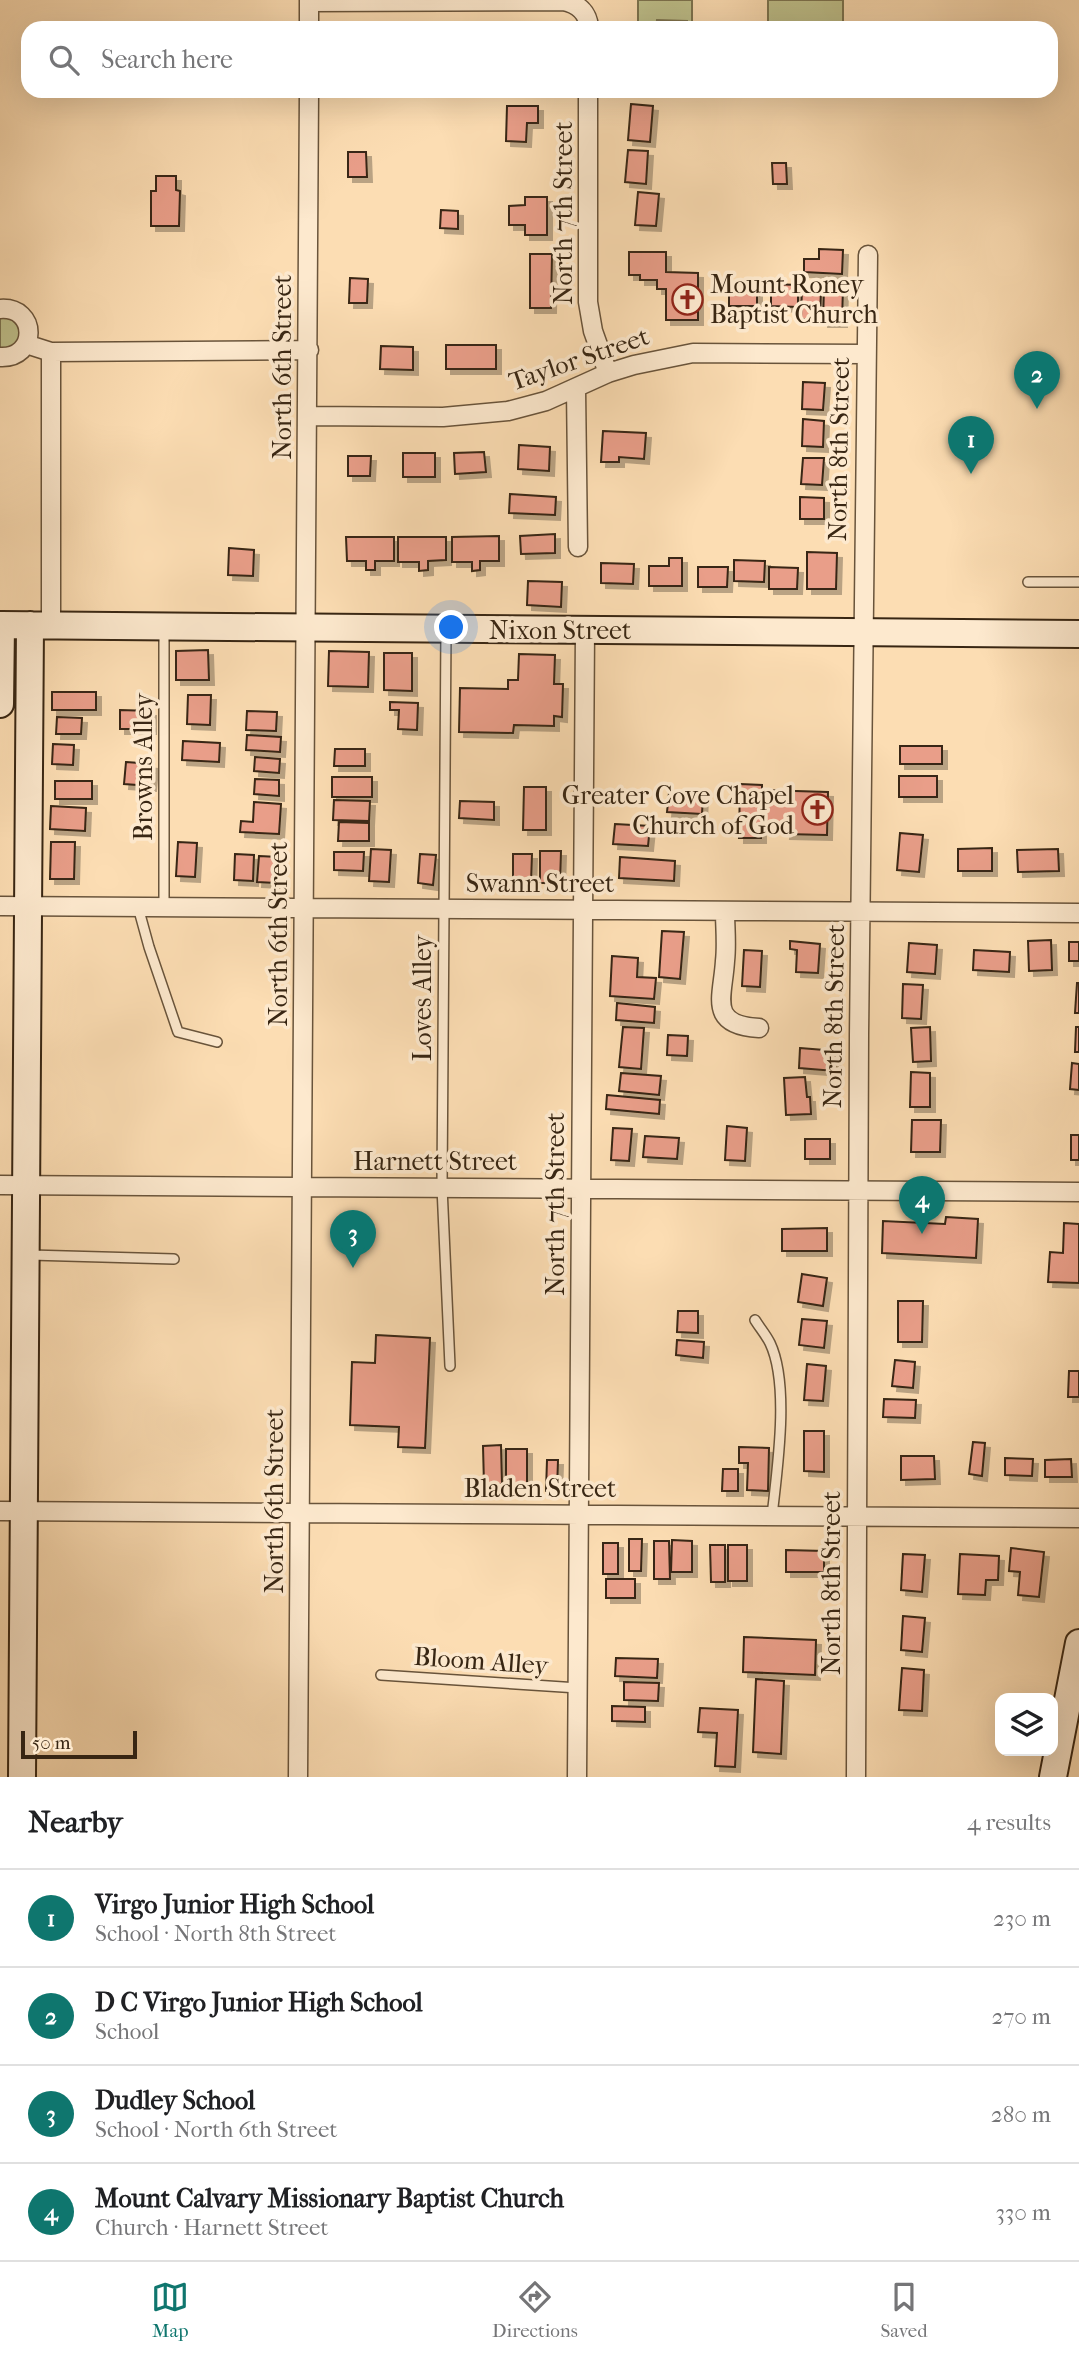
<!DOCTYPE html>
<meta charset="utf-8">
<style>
body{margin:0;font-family:"IM FELL French Canon",serif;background:#f2f2f2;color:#202124}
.controls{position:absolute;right:21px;bottom:21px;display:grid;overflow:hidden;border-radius:14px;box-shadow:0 7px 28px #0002}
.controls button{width:63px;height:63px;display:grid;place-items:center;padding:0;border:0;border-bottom:2px solid #e0e0e0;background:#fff;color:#202124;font:35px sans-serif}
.scale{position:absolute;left:21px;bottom:18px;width:116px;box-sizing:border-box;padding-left:7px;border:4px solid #382613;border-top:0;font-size:19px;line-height:24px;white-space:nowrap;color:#382613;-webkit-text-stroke:5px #fde9ce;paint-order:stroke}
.you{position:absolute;left:452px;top:628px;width:24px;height:24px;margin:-18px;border:5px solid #fff;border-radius:50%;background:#1a73e8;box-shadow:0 0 0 10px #1a73e833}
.badge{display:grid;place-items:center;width:46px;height:46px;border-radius:50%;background:#0f766e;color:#fff;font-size:23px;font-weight:700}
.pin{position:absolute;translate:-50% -58px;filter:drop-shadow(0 2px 4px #0008)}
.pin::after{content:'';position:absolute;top:37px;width:24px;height:21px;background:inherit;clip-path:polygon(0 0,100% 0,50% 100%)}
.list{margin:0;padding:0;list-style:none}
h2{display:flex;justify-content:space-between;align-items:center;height:91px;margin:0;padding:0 28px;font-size:30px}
h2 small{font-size:23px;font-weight:400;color:#757577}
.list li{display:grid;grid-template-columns:46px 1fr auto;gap:21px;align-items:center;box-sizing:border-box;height:98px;padding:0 28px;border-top:2px solid #e0e0e0}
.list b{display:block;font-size:26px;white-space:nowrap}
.list p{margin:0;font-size:23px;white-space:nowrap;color:#757577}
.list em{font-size:23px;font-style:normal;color:#757577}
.icon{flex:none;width:38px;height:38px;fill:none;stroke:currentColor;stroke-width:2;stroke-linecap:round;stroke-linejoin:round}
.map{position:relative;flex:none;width:1079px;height:1777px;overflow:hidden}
.search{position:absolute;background:#fff;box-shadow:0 7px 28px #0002;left:21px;right:21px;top:21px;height:77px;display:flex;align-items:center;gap:18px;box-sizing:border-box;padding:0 24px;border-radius:21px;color:#757577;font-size:26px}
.sheet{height:483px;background:#fff}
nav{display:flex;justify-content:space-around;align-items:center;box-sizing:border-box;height:98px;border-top:2px solid #e0e0e0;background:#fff;font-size:19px;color:#757577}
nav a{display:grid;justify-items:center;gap:4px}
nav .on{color:#0f766e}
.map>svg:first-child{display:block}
.green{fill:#bfc18c;stroke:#7c7450;stroke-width:2}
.building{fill:#e99e89;stroke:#382613;stroke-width:2;filter:url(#shadow)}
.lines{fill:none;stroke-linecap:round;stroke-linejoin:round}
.lane-casing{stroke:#69543b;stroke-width:12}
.street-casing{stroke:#69543b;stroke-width:21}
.secondary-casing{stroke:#382613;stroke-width:30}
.lane{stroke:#fde9ce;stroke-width:9}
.street{stroke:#fde9ce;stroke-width:18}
.secondary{stroke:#fde9ce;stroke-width:26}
.labels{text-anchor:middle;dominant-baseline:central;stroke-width:7;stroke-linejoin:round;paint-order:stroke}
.street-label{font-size:26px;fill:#382613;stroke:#fde9ce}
.poi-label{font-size:26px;fill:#382613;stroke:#fde9ce;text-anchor:start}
</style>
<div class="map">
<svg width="1079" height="1777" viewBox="0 0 1079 1777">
<defs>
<filter id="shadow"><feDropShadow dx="5" dy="5" stdDeviation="0" flood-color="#0004"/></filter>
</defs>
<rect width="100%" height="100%" fill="#fcddb3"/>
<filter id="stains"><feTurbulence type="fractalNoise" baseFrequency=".00286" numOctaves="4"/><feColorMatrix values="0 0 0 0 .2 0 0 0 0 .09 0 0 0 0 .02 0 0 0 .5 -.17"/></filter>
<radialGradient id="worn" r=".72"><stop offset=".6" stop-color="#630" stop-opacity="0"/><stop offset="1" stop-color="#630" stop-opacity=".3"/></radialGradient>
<path class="green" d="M638 0H692V24H687V21L657 20 656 28H638Z
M768 0H843V28H768Z
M5 316C29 324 25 349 0 348V317Z"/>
<path class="building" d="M631 104 653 106 650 142 628 140Z
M507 106H538V123H527L526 142 506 141Z
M628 150 648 151 646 184 625 182Z
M348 152H366L367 177H348Z
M772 163H786L787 184H773Z
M156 176H176V190L180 191 179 226H151V191H156Z
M638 192 659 194 656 226 635 225Z
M525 197H547V235H525V225H509V206L525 205Z
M441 210 458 211V229L440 228Z
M819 249 843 250 842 274 804 272V259H819Z
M629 252H666V272L698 273V320H666V289H657V280H640V275H629Z
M530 254H552L551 308H530Z
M350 278 368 279 367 303H349Z
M729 284H757V306H729Z
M771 284 798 285V307L771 306Z
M802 287 821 288 820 320 801 319Z
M824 287H843L842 322H823Z
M446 345H496V369H446Z
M381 346 413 347V370L380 369Z
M803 382 825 383 823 410 802 409Z
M803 419 824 421 823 447 802 446Z
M603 431 646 433 644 459 619 457V462H601Z
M519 445 550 447 549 471 518 469Z
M484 452 486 472 455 474 454 453Z
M403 453H435V477H403Z
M348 456H371L370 476H348Z
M803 458H824L822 485 801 484Z
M510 494 556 497 555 515 509 513Z
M800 497 824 498V519H800Z
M555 534V553L521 554 520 536Z
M499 536V561H480V570L472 571V562H452V537Z
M346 537H394V561H375V570H366V561H347Z
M398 537H446V560L428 561V570L419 571V562H398Z
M229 548 254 550 253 576 228 575Z
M807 552 837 553 836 589H807Z
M669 558H682V586H649V566H669Z
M734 560 765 561 764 582 734 581Z
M601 563 634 564 633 584 601 583Z
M698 567H728L727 587H698Z
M769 567 798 568 797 589H769Z
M528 581 562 582 561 607 527 605Z
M208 650 209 680H176V651Z
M329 651 369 652 368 687 328 686Z
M384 653H412V691L384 690Z
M519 654 555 655 554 684H563L562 717 554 716V726L514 725 513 733 459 732 460 688 508 689V680H518Z
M52 692H96V710H52Z
M188 695H211L210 725 187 724Z
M390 702 418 703 417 730 398 729 399 710H390Z
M120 710 151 711V729H120Z
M247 711 277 712 276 731 246 730Z
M57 717 82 718 81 734H56Z
M247 735 281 737 280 752 246 750Z
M183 741 220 743 219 762 182 760Z
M53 744 74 745 73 765 52 764Z
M900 746H942V764H900Z
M335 749H365V766H334Z
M255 757 280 759 279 773 254 771Z
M126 762 153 764 151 786 124 784Z
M899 776H937V797H899Z
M332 777H372V797H332Z
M255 779 279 780V796L254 794Z
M55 781H92V799H55Z
M740 784 762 785V790L828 792 827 835 785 834 786 827 761 826V838H739Z
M524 787H546V830H523Z
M669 793 703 795 702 814 667 812Z
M334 800 370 801 369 821 333 820Z
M460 801 494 802V820L459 818Z
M254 802 281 804 279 834 240 832 241 821 253 822Z
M51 806 86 808 85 831 50 829Z
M339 822 369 823V841H338Z
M615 824 650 826 648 846 613 844Z
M900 833 923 835 919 872 897 870Z
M51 842H75L74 879H50Z
M178 842 197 843 195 877 176 876Z
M992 848V871H958V849Z
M371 849 391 850 389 882 369 881Z
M1058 849 1059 871 1018 872 1017 850Z
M540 851H561L560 883H540Z
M334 852H364L363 871 334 870Z
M235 854 254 855 253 881 234 880Z
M420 854 436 855 433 885 418 883Z
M513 854H532L531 883H513Z
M259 856 278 857 276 883 257 882Z
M620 857 675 861 674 881 619 878Z
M662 931 684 932 680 979 659 977Z
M1051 940 1052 970 1029 971 1028 941Z
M790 941 820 944 818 973 796 972 797 950 790 949Z
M1069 942H1079V961H1069Z
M909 943 937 945 935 974 907 972Z
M744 950 762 951 760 987 742 986Z
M974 950 1010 952 1009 972 973 970Z
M612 956 638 958 637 977 656 978 654 999 610 996Z
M1077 983H1079V1013H1075Z
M903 984 923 985 921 1019 902 1018Z
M617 1003 655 1007 654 1023 616 1020Z
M623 1027 644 1028 641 1069 619 1067Z
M930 1027 931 1061 913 1062 911 1028Z
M1076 1027H1079V1052H1075Z
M668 1035 688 1036 687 1056 667 1055Z
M800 1048 836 1051 835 1071 799 1068Z
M1072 1063 1079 1064V1090L1070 1089Z
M911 1072 930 1073V1107H910Z
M621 1073 661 1076 659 1095 619 1091Z
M805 1077 807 1097H810L811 1114 786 1115 784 1078Z
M607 1095 660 1100 659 1114 606 1109Z
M912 1120H941L940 1152H911Z
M727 1126 747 1128 745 1161 725 1160Z
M613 1128 632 1129 629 1161 611 1160Z
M1071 1135H1079V1160H1071Z
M645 1136 679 1138 677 1159 643 1157Z
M805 1139H830V1159H805Z
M946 1217 978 1219 976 1258 882 1253 883 1221 945 1224Z
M1064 1223 1079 1224V1283L1048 1282 1050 1252 1063 1253Z
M827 1228V1251H782V1229Z
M802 1274 827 1278 823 1306 798 1302Z
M898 1301H923L922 1342H898Z
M678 1311H698V1333L677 1332Z
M802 1319 827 1321 824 1348 799 1345Z
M376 1335 430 1338 425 1448 398 1447 399 1427 350 1425 352 1362 375 1363Z
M677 1340 704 1342 703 1358 676 1355Z
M895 1360 915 1362 913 1388 892 1386Z
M807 1364 826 1366 823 1401 804 1400Z
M1069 1371H1079V1397H1068Z
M884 1399 916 1400 915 1418 883 1417Z
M804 1431H824V1472L804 1471Z
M973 1442 985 1443 982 1476 969 1474Z
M501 1445 502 1484 484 1485 483 1446Z
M739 1447 769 1448 768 1491 747 1490 748 1463H739Z
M506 1449H527V1487H506Z
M901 1456H934L935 1479 901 1480Z
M1005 1458 1033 1459 1032 1476 1005 1475Z
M1071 1459 1072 1477H1045V1460Z
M547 1460H558L557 1491H546Z
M723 1469H738V1491H722Z
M629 1539H642L641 1571H629Z
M672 1540 692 1541V1572H671Z
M654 1541H669L670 1579H654Z
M603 1543H618V1574H603Z
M710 1545H725V1582H711Z
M728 1545H747V1581H728Z
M1011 1548 1044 1552 1039 1597 1018 1595 1020 1572 1009 1571Z
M786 1550 824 1551V1572H786Z
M903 1554 925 1555 922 1592 901 1590Z
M960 1554 999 1556 998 1580H986L985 1595 958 1594Z
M606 1579H635V1598H606Z
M903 1616 925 1618 922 1652 901 1650Z
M744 1637 816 1640 815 1675 743 1672Z
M616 1658 658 1659 657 1678 615 1676Z
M902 1668 924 1670 922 1711 899 1710Z
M756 1679 784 1681 781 1754 753 1752Z
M624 1682 659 1683 658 1701 624 1700Z
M612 1706 645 1707V1722L612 1721Z
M700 1708 738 1710 735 1767 715 1766 717 1733 698 1732Z"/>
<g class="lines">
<defs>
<path id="lane" d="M1028 582H1079
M164 629V907
M446 630 442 1187 450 1366
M138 907 149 947 178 1032 217 1042
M30 1255 174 1259
M755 1320C760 1328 766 1335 770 1343 790 1385 777 1470 772 1516
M381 1675 578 1688"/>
<path id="street" d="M309 2 563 1C578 4 588 12 589 28
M309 28V0
M588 91V302L593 331 608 373
M0 309C38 306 38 359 0 357
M26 344 51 352 309 350
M51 352V625
M576 389 578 547
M308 416 443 417 508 411 546 401 608 373 634 365 693 353 866 354
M0 906 1079 913
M725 911C725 927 727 944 725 961 723 997 707 1025 759 1028
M0 1185 1079 1192
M0 1511 1079 1518
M298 1777 309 91
M577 1777 585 630
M856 1777 859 1035 868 255"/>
<path id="secondary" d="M0 704 1 625 1079 634
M22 1777 30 625
M1053 1777 1079 1643"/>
</defs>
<use href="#lane" class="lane-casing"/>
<use href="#street" class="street-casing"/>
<use href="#secondary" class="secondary-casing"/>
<use href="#lane" class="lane"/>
<use href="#street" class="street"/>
<use href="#secondary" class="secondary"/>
</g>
<defs>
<symbol id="church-ring" viewBox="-11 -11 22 22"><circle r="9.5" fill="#fde9ce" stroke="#8f2418" stroke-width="1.5"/><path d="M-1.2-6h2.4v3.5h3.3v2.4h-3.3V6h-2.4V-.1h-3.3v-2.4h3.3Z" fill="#8f2418"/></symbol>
</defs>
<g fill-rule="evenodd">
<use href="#church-ring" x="670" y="282" width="35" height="35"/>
<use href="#church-ring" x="800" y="792" width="35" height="35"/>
</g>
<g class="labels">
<g class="street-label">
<text transform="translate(563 213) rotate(-90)">North 7th Street</text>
<text transform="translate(579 359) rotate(-19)">Taylor Street</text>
<text transform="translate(282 367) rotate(-90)">North 6th Street</text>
<text transform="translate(839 449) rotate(-89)">North 8th Street</text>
<text x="560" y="630">Nixon Street</text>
<text transform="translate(143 767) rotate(-90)">Browns Alley</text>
<text x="540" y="883">Swann Street</text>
<text transform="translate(278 934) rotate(-90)">North 6th Street</text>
<text transform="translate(422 998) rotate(-90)">Loves Alley</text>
<text transform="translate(834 1016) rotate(-89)">North 8th Street</text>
<text x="435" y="1161">Harnett Street</text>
<text transform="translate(555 1204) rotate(-90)">North 7th Street</text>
<text x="540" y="1488">Bladen Street</text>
<text transform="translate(274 1501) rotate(-90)">North 6th Street</text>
<text transform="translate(831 1583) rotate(-90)">North 8th Street</text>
<text transform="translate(481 1661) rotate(4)">Bloom Alley</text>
</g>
<g class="poi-label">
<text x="710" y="284">Mount Roney<tspan x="710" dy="30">Baptist Church</tspan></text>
<text x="794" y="795" text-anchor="end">Greater Cove Chapel<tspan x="794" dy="30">Church of God</tspan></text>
</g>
</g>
<rect width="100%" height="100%" filter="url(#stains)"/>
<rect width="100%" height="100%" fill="url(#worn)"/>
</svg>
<div class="controls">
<button><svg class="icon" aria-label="layers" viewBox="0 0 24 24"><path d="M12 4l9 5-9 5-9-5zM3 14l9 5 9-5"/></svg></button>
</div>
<div class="scale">50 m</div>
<div class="you"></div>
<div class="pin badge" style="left:971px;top:474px">1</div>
<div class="pin badge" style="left:1037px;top:409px">2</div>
<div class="pin badge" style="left:353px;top:1268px">3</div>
<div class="pin badge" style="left:922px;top:1234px">4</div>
<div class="search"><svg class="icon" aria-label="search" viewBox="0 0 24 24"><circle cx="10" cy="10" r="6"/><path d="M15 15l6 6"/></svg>Search here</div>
</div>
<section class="sheet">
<h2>Nearby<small>4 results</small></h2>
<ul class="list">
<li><span class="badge">1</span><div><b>Virgo Junior High School</b><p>School · North 8th Street</p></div><em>230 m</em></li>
<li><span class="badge">2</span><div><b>D C Virgo Junior High School</b><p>School</p></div><em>270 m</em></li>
<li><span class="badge">3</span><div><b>Dudley School</b><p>School · North 6th Street</p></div><em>280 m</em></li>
<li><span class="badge">4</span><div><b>Mount Calvary Missionary Baptist Church</b><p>Church · Harnett Street</p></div><em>330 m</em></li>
</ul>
</section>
<nav>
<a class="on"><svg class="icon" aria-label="map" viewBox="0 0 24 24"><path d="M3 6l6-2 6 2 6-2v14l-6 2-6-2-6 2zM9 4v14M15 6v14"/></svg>Map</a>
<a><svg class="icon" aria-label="directions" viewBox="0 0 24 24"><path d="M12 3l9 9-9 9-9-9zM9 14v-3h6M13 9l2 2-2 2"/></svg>Directions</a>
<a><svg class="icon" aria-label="saved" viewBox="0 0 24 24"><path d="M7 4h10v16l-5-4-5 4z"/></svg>Saved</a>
</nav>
